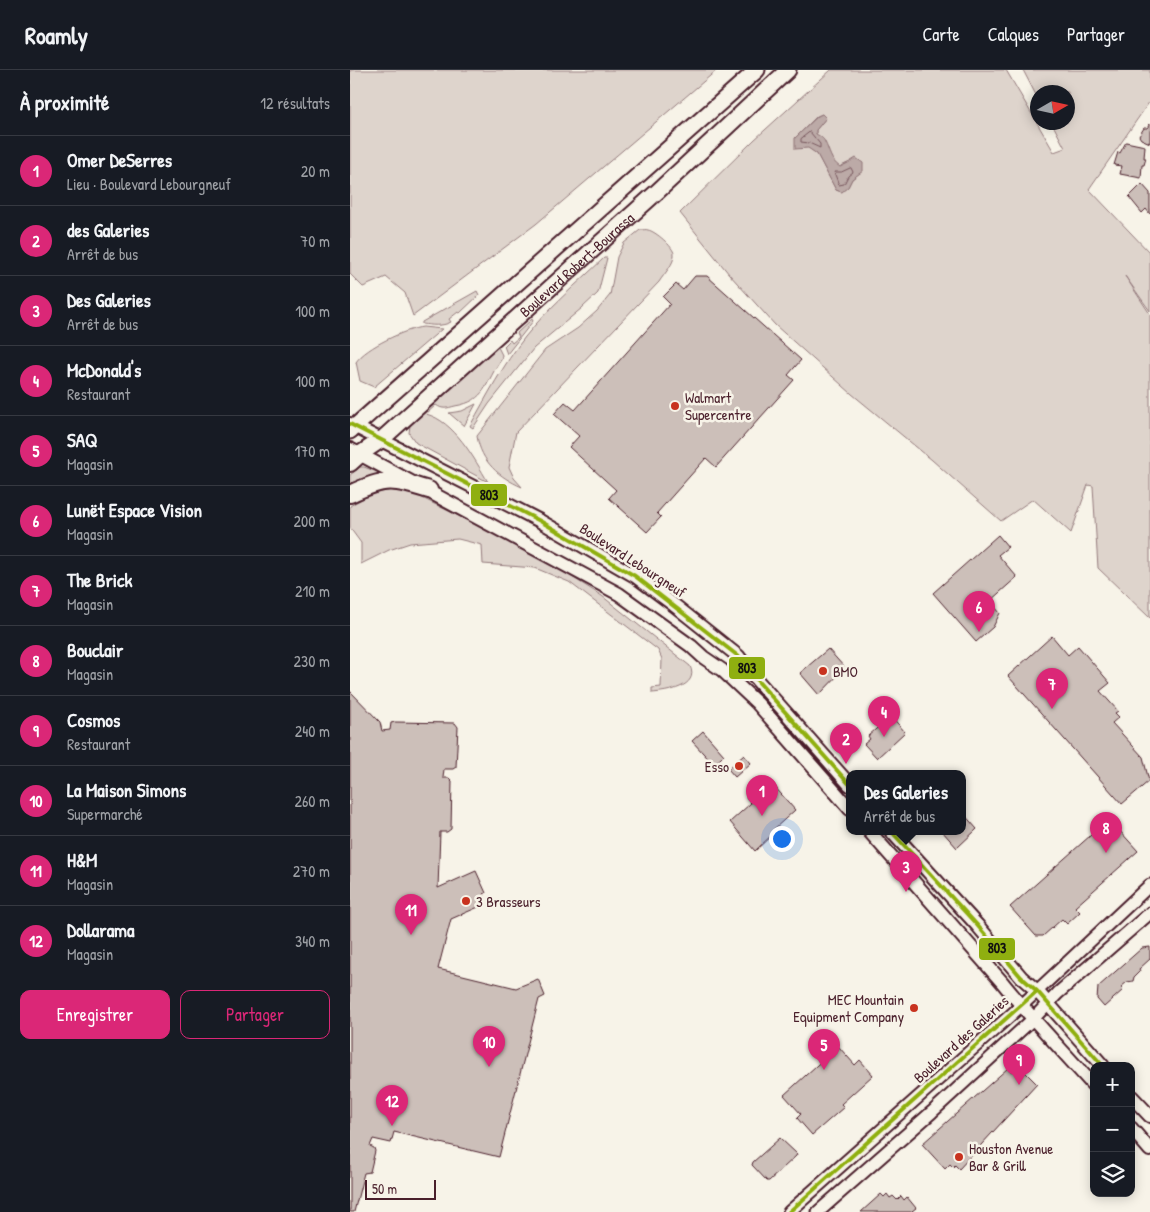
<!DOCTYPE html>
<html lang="fr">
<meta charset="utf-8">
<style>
body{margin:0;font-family:"Patrick Hand",sans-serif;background:#20242c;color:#f1f3f6}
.controls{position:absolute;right:15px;bottom:15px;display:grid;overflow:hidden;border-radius:10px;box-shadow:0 2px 12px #0003}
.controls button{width:45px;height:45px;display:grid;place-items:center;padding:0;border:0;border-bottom:1px solid #363941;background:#171b24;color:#f1f3f6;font:25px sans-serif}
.compass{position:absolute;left:680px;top:15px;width:45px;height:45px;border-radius:50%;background:#171b24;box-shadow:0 2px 12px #0003;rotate:81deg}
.scale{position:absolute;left:15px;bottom:12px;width:71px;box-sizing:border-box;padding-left:5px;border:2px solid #4a1f2b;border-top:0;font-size:14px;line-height:18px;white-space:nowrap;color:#4a1f2b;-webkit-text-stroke:4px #f7f3e8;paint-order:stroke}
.you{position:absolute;left:431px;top:768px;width:18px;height:18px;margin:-12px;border:4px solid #fff;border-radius:50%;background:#1a73e8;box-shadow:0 0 0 8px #1a73e833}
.badge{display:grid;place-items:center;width:32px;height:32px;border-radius:50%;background:#db2777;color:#fff;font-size:16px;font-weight:700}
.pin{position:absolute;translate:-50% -41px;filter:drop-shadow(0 1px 2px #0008)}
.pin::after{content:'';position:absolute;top:26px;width:18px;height:15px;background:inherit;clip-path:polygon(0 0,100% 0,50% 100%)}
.popup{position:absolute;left:496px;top:700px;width:120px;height:65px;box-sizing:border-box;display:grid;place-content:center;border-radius:10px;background:#171b24;filter:drop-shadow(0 1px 4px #0005);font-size:16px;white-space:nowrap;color:#9ea1a6}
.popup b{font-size:19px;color:#f1f3f6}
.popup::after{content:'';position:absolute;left:50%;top:100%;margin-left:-10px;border:10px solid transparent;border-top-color:#171b24}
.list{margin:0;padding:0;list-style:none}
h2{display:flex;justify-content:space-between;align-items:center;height:65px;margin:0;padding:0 20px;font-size:21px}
h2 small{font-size:16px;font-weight:400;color:#9ea1a6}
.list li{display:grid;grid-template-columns:32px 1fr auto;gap:15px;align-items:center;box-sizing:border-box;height:70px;padding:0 20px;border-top:1px solid #363941}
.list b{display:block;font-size:19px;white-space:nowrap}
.list p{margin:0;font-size:16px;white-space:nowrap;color:#9ea1a6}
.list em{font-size:16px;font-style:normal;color:#9ea1a6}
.actions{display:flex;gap:10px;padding:15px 20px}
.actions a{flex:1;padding:11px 0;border:1px solid #db2777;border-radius:10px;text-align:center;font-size:18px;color:#db2777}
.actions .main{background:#db2777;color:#fff}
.icon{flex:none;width:28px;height:28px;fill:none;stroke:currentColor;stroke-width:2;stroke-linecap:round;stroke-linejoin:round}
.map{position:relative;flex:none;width:800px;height:1142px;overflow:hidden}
header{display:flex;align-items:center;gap:30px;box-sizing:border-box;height:70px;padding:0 25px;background:#171b24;border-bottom:1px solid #363941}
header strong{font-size:24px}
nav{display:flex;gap:28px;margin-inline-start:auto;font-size:18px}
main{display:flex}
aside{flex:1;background:#171b24}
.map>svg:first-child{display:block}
.green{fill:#ded4cc;stroke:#947a7c;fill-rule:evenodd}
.water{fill:#bcaaa7;stroke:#8e7275}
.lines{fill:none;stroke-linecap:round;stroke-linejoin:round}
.shore{stroke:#78575d;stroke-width:1}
.building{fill:#ccbfb9;stroke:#4a1f2b}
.tertiary-casing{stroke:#4a1f2b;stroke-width:15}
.secondary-casing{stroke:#4a1f2b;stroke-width:16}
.trunk-casing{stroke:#4a1f2b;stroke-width:19}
.motorway-casing{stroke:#4a1f2b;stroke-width:20}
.tertiary{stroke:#f7f3e8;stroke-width:11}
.secondary{stroke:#f7f3e8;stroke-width:12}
.trunk{stroke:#f7f3e8;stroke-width:15}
.motorway{stroke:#f7f3e8;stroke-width:16}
.bus-1-casing{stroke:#f7f3e8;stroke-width:8}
.bus-1{stroke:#8faf10;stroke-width:4}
.poi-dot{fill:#c8321e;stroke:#f7f3e8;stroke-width:2}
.labels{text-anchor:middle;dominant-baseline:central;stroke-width:5;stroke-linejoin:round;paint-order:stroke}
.street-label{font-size:15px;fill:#4a1f2b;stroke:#f7f3e8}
.poi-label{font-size:15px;fill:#4a1f2b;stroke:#f7f3e8;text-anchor:start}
.line-badge{stroke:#f7f3e8;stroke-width:2}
.pale-badge-label{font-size:14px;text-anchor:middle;font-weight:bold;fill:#111}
</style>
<header>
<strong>Roamly</strong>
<nav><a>Carte</a><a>Calques</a><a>Partager</a></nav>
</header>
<main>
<aside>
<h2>À proximité<small>12 résultats</small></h2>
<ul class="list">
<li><span class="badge">1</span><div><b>Omer DeSerres</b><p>Lieu · Boulevard Lebourgneuf</p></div><em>20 m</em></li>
<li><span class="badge">2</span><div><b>des Galeries</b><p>Arrêt de bus</p></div><em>70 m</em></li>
<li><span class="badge">3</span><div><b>Des Galeries</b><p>Arrêt de bus</p></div><em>100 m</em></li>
<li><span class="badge">4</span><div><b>McDonald's</b><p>Restaurant</p></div><em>100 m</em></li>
<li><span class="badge">5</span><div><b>SAQ</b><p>Magasin</p></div><em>170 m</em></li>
<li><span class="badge">6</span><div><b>Lunët Espace Vision</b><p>Magasin</p></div><em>200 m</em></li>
<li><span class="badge">7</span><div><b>The Brick</b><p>Magasin</p></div><em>210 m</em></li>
<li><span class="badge">8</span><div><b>Bouclair</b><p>Magasin</p></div><em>230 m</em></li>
<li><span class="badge">9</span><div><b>Cosmos</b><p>Restaurant</p></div><em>240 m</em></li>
<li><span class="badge">10</span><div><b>La Maison Simons</b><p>Supermarché</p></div><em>260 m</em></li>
<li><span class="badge">11</span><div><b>H&amp;M</b><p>Magasin</p></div><em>270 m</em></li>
<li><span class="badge">12</span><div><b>Dollarama</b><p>Magasin</p></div><em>340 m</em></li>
</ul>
<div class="actions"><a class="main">Enregistrer</a><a>Partager</a></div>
</aside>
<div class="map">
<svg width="800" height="1142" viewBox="0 0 800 1142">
<rect width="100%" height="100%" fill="#f7f3e8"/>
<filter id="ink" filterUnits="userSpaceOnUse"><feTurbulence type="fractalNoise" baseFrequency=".02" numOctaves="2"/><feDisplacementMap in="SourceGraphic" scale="10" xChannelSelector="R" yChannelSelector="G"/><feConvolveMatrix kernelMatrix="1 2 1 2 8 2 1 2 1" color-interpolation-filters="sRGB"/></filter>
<g filter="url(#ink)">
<path class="green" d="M0 0H367L186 154 63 246 55 223 36 207 13 217 0 204Z
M481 0H656L704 82 715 78 702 53 718 52V22H688L687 27 673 0H800V31L739 119 800 183V241L775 206 800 244V548L748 498 743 416 738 415 721 463 683 429 651 451 582 390 502 324 425 255 379 204 330 143 404 70ZM472 44 476 48 466 60V64C480 75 476 87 489 97L498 93 512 101 502 109 498 117 491 122 486 120 467 84 445 68 467 46Z
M290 160C293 160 296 159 298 160 305 161 324 177 324 184 325 193 314 204 309 212L166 362 159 397 164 408 172 417C149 407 131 392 127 366L195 280 228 258 247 241 260 225 267 187 274 173Z
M254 188H257L248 223 232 238 184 278 139 334 123 358 120 356C137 326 153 295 175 267 198 238 227 214 254 188Z
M127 221 129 225 110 243 108 242 99 249 101 252C92 257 81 255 72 254V252Z
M182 249 183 251 157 284 154 276 160 270 162 273 169 267 167 263Z
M73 257 92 259 24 317 10 311 6 292C16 277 56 259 73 257Z
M148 277 152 285 151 290C135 312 137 331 105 336 97 338 93 340 86 335L76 344C104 351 124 388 138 412L66 373 59 363 60 355 64 348 107 310Z
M126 334 114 356 99 343 112 341Z
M10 397H14L38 406 0 423V405Z
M47 419 62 423 184 483 252 526 340 596C350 617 316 622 302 623V618L311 617 312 589 308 580 219 512 185 498 133 494 132 475 108 469 60 473 39 480 11 494V473L0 458V436C15 426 29 422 47 419Z"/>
<path class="water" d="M472 44 476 48 466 60V64C470 66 474 69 475 72 480 82 480 90 490 97L498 93 506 88 513 93V101L502 109 498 117 492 122 486 120 467 84 458 78 445 79V68L468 46Z"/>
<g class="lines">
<path class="shore" d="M460 62 470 74V78L459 73 451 72V69Z
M501 98 503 102 498 106 494 114 489 115 484 102H491Z"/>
</g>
<path class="building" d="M800 54V73L791 69 789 66 794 58H797Z
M776 72 795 76 794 88H796L794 95H792L791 108 770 104 772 96 764 95 768 82 770 83Z
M792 114 800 123V144L796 139 792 143 779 127Z
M345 206H357L451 290 438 305 444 310 366 397 356 388 307 443 311 447 297 462 259 428 266 420 219 377 229 366 204 344 215 332 225 340 320 234 313 227 326 214 333 220Z
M648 465 658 477 648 485 667 507 640 531 650 543 643 557 626 572 583 523Z
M702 566 718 585 728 576 760 613 750 621 768 641 765 643 769 647 762 653 793 687 799 711 772 734 658 606Z
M478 579 495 598 469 625 450 603Z
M0 621 30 652 32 661 40 660 41 653 45 652 105 653 108 657 106 697 103 699H94L93 708H99L102 711 101 759 97 762H90L88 818 126 801 136 823 133 824 135 827 131 828 133 835 101 849 88 899 166 918 188 909 195 926 189 929 149 1087 44 1062 41 1073 23 1069 20 1076 24 1078 25 1081 20 1102 14 1103 4 1142H0Z
M541 646 555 662 527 688 514 674 520 669 518 666Z
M353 661 374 685 364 695 342 671Z
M394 685 401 693 385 707 378 699Z
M418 709 445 740 424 759 426 761 405 781 380 752 401 733 396 727Z
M612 742 627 759 607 778 592 761H612Z
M759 749 788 781 725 837 730 842 717 854 712 849 693 866H686L660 837Z
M800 877V889L789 899 790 901 784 907 783 911 777 912 771 917 773 920 754 937 747 929 748 917 792 878Z
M488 976 505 995 510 990 523 1005 491 1034 494 1037 462 1065 447 1048 451 1044 434 1025Z
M658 998 662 1002 666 998 670 1001 672 999 687 1014 609 1099 605 1095 603 1097 600 1094 595 1099 572 1074Z
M430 1068 447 1084 446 1086 419 1111H417L402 1095 403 1092Z
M531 1124 534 1127 537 1124 540 1128 543 1126 547 1130 551 1126 554 1130 557 1127 566 1138 562 1141 563 1142H511Z"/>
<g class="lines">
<defs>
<path id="tertiary" d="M439 1142 671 936 800 815
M468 1142 582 1042 684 948 708 923 800 843"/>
<path id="secondary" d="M0 354 190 451 285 506 324 535 388 586 405 608 500 715
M0 379 269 524 341 576 353 587 372 600 407 633 500 739
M519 761 652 912C681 948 713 981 744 1016
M541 761 627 855 671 907 687 921 753 996
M781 1026 800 1046
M781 1058 800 1080"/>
<g id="trunk">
<path d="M0 361 407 0"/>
<path id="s1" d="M10 384 31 370 308 121 438 0"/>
</g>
<path id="motorway" d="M0 393 10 384
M0 424C36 407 42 409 79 420"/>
</defs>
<use href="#tertiary" class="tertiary-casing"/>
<use href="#secondary" class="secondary-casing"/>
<use href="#trunk" class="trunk-casing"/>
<use href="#motorway" class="motorway-casing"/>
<use href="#tertiary" class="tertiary"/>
<use href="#secondary" class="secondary"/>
<use href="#trunk" class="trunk"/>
<use href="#motorway" class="motorway"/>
<defs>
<path id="bus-1" d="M0 354 190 451 285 506 388 586 405 608 500 715
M541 761 627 855 671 907 687 921 753 996
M439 1142 687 921"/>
</defs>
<use href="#bus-1" class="bus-1-casing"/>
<use href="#bus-1" class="bus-1"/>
</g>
</g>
<g class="poi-dot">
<circle cx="325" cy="336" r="5"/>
<circle cx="473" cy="601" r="5"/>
<circle cx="389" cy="696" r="5"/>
<circle cx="116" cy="831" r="5"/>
<circle cx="564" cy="938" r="5"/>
<circle cx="609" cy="1087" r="5"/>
</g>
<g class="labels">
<g class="street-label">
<text stroke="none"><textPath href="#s1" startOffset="288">Boulevard Robert-Bourassa</textPath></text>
<text transform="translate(283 490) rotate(33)">Boulevard Lebourgneuf</text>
<text transform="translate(611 969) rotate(-42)">Boulevard des Galeries</text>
</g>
<g class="poi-label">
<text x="335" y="327">Walmart<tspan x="335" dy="17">Supercentre</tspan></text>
<text x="483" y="601">BMO</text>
<text x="379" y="696" text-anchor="end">Esso</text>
<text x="126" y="831">3 Brasseurs</text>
<text x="554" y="929" text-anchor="end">MEC Mountain<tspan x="554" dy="17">Equipment Company</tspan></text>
<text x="619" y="1078">Houston Avenue<tspan x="619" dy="17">Bar &amp; Grill</tspan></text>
</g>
</g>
<g class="line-badge">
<rect x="120" y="413" width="38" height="24" rx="5" fill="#8faf10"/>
<rect x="378" y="586" width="38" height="24" rx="5" fill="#8faf10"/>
<rect x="628" y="867" width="38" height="24" rx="5" fill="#8faf10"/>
</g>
<g class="pale-badge-label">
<text x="139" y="430">803</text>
<text x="397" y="603">803</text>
<text x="647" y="883">803</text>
</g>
</svg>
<div class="controls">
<button>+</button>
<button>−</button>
<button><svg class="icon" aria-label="layers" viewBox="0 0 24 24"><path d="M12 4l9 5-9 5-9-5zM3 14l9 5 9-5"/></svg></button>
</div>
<svg class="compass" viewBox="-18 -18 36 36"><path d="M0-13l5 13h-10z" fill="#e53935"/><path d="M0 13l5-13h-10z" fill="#9ea1a6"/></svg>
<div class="scale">50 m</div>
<div class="you"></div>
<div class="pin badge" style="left:412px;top:746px">1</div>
<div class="pin badge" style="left:496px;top:694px">2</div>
<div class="pin badge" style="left:556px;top:822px">3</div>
<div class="popup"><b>Des Galeries</b>Arrêt de bus</div>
<div class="pin badge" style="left:534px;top:667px">4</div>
<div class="pin badge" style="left:474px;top:1000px">5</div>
<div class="pin badge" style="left:629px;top:562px">6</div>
<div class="pin badge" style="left:702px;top:639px">7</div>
<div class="pin badge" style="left:756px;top:783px">8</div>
<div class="pin badge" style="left:669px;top:1015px">9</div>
<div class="pin badge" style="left:139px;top:997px">10</div>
<div class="pin badge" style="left:61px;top:865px">11</div>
<div class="pin badge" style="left:42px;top:1056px">12</div>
</div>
</main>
